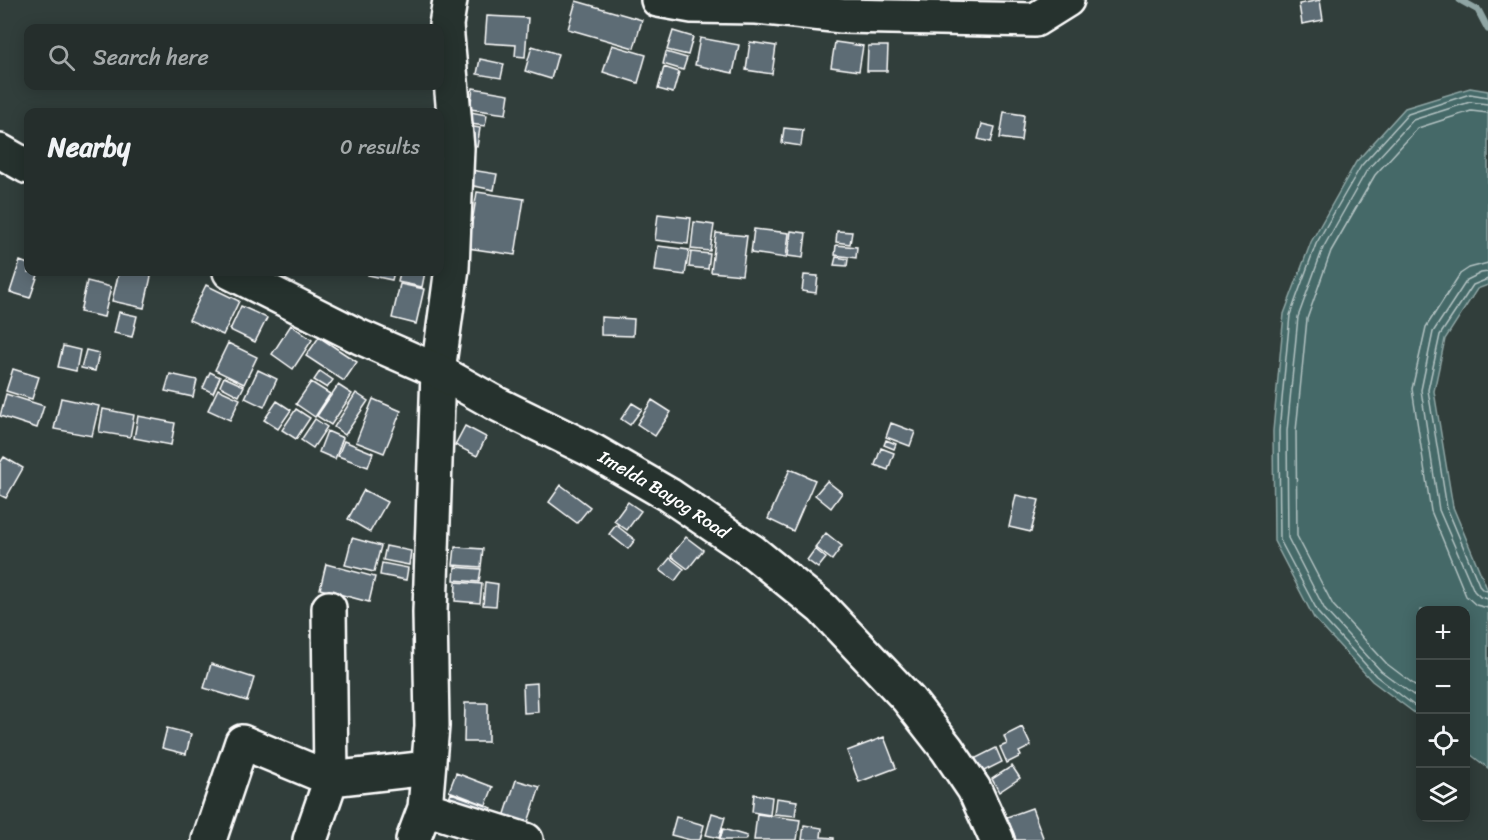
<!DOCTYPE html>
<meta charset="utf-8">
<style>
body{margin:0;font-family:Sriracha,sans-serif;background:#2d3634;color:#f1f3f6}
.controls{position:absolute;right:18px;bottom:18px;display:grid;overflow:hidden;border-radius:12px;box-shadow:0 3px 15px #0003}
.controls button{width:54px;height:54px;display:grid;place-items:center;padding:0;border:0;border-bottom:2px solid #424a48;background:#252e2c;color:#f1f3f6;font:30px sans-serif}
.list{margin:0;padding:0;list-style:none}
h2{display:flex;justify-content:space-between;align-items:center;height:78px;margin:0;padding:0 24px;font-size:26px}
h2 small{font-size:20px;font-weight:400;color:#a3a8a9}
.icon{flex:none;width:33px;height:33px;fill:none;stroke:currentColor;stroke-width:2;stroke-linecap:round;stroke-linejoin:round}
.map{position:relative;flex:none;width:1488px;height:840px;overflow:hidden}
.search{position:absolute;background:#252e2c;box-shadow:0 3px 15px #0003;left:24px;top:24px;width:420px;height:66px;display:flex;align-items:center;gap:15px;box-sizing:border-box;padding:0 21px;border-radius:12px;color:#a3a8a9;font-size:22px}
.panel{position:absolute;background:#252e2c;box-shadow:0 3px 15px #0003;left:24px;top:108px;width:420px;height:168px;border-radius:12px}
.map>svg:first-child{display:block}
.water{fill:#446968;stroke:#8fa5a4;stroke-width:1.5}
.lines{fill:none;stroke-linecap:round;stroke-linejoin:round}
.shore{stroke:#b4c3c3;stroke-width:1.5}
.stream{stroke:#8fa5a4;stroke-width:7}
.building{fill:#5d6c75;stroke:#fff;stroke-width:1.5}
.minor-casing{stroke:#fff;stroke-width:38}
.major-casing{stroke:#fff;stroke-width:38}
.minor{stroke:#26332d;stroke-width:33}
.major{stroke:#26332d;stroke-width:33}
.labels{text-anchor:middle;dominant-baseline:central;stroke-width:5;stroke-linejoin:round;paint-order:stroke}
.street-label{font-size:18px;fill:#fff;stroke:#26332d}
</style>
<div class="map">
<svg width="1488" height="840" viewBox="0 0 1488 840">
<rect width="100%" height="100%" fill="#313e3b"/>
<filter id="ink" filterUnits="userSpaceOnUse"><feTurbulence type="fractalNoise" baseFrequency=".0167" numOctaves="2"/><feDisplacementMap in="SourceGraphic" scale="12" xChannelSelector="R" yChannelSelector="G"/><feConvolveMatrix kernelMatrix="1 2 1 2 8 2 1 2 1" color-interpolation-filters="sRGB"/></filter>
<g filter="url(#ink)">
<path class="water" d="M1470 88 1488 91V285L1477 289 1445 339 1434 391 1453 507 1488 591V768L1466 751V610H1420V717L1372 681 1314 618 1274 541 1273 431 1284 314 1311 242 1356 162 1405 108Z"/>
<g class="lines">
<path class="shore" d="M1488 263 1469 268 1460 274 1426 327 1412 389 1431 511 1466 596 1476 605 1488 608
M1488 272 1481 273 1467 280 1433 332 1421 390 1439 510 1474 591 1480 597 1488 599
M1488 279 1473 285 1440 335 1428 390 1447 508 1480 587 1483 590 1488 591
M1420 689 1387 664 1333 605 1297 536 1296 431 1307 319 1331 251 1375 175 1418 128 1471 111 1488 113
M1420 700 1381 671 1325 610 1288 538 1287 431 1298 317 1323 248 1367 170 1413 120 1470 102 1488 104
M1420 710 1376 676 1319 614 1280 540 1279 431 1290 315 1316 244 1361 166 1408 114 1470 94 1488 97"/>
<path class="stream" d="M1460 0 1478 10 1488 29"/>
</g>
<path class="building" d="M1320 0 1323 20 1302 24 1299 4Z
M576 1 642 20 634 48 568 29Z
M487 16 528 18 525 57 515 56 516 45 485 43Z
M673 31 693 37 688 55 667 50Z
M700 38 739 45 733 73 695 65Z
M750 42 776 46 772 74 746 70Z
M835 42 863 46 859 71 831 67Z
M612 45 646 55 638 83 603 72Z
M532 46 558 54 551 79 525 71Z
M868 46H888L887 71H867Z
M666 52 687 58 683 70 663 64Z
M480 59 504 64 501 78 477 74Z
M664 67 679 72 673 93 658 89Z
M473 88 509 94 506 114 470 109Z
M465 111 487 115 485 126 463 123Z
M1004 112 1024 115 1021 141 1000 138Z
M982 124 995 127 991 142 978 139Z
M463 125 480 128 477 147 460 144Z
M784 128 803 130 801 146 782 143Z
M471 170 497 174 494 190 469 185Z
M477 192 524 199 515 255 468 248Z
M658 214 691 218 688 244 655 240Z
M694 222 714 225 710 251 691 249Z
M754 229 789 233 786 258 751 253Z
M791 231 806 233 803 258 788 256Z
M837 231 852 232 850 244 836 242Z
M716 233 747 236 742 275 711 272Z
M836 245 857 247 856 258 835 255Z
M658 246 689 250 685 275 655 271Z
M691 252 710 254 708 269 689 267Z
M836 257 848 259 847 266 834 265Z
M20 261 28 264V272H39L30 298 10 292Z
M119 272H152L144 308 112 301Z
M369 272H394L392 280 368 275Z
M400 272H425L422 287 398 282Z
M804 275 818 276 816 293 802 291Z
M87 281 111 287 104 317 80 312Z
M400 284 424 289 416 324 392 318Z
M206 285 239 301 223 335 189 320Z
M241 306 267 318 255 342 230 330Z
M119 312 137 316 132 337 114 333Z
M601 317 634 319 633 336 601 335Z
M291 325 312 340 293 369 272 354Z
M319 337 357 362 344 381 306 356Z
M228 343 257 357 244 384 215 370Z
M63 346 80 350 76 371 58 367Z
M86 350 99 353 95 371 81 368Z
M13 369 39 377 32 399 6 391Z
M258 370 277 379 264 407 245 398Z
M320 371 333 380 327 388 314 380Z
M210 372 220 377 213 393 203 388Z
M170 374 197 380 193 397 165 391Z
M224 377 244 386 239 396 220 386Z
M311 382 330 394 315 417 296 404Z
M338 385 352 394 331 425 317 416Z
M218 389 240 399 230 420 208 410Z
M356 393 368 401 345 435 334 427Z
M6 394 44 406 37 428 0 416Z
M61 398 99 406 92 436 54 429Z
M373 399 401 411 384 453 356 442Z
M652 400 671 412 655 436 637 424Z
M277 401 291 410 278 429 264 420Z
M632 403 642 409 630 425 621 419Z
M103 409 134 415 130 437 99 432Z
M296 409 310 418 296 439 282 430Z
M138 416 175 423 171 445 134 438Z
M315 419 327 427 313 448 301 440Z
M891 423 915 432 910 446 886 437Z
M465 426 486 437 477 456 455 445Z
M327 431 343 438 335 459 319 452Z
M886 440 896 444 894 449 884 445Z
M344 441 373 453 368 467 338 456Z
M881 448 894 453 888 470 875 465Z
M4 457 23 468 6 498 0 495V463Z
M790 469 815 480 793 531 768 519Z
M827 481 842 493 831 508 815 495Z
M561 485 590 507 577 523 549 502Z
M364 490 387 502 370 532 348 519Z
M1016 495 1039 500 1031 532 1009 527Z
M628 502 641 511 627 530 614 521Z
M616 525 635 540 628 549 609 534Z
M826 533 842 546 832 560 815 547Z
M686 537 703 550 688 569 671 556Z
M352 538 381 546 374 572 345 565Z
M386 546 411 551 409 565 383 560Z
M455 547 483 549 481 567 453 565Z
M815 549 826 558 818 568 807 560Z
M670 558 684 569 675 581 660 570Z
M382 563 408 568 406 580 380 575Z
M326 564 375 577 369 602 320 589Z
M455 567 481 569 479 582 454 580Z
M456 582 482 584 480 603 455 601Z
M485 582 498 584 496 606 483 605Z
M211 664 254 678 247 701 204 688Z
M537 683 538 712 524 713 523 684Z
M465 703H488V742H464Z
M1022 727 1031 746 1019 752 1021 756 1007 763 1000 747 1007 744 1004 736Z
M167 728 191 734 186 754 162 748Z
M884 737 896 768 859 782 847 751Z
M996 748 1002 762 976 775 970 761Z
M1012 766 1020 778 999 792 992 779Z
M456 773 493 787 486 805 449 791Z
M516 780 540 787 526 828 503 820Z
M451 793 492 808 489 817 448 802Z
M754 794 772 797 770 815 752 812Z
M776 798 797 801 795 816 774 814Z
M1032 808 1044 840H1016L1007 817Z
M712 813 725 817 719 838 706 835Z
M757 814 800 820 797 840H754Z
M676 817 704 825 700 840H690L671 835Z
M804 825 822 828 821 837 834 838V840H802Z
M723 829 747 836 745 840H720Z"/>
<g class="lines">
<defs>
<path id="minor" d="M658 0 692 6 757 7 842 16 1035 20 1067 0
M425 808 526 840
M209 840 242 742 331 779 428 768
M310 840 331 779 329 608
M413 840 425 808 432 726 430 612 438 371 452 268 457 148 446 25 450 0"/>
<g id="major">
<path d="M0 151 28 167"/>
<path id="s1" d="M230 272 360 337 438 371 495 403 593 451 669 495 753 552 822 608 908 699 947 749 974 789 997 840"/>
</g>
</defs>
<use href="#minor" class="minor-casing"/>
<use href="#major" class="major-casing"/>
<use href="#minor" class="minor"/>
<use href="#major" class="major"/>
</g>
</g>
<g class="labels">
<g class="street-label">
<text stroke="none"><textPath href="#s1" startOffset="488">Imelda Bayog Road</textPath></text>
</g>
</g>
</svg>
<div class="controls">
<button>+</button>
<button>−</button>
<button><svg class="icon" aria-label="locate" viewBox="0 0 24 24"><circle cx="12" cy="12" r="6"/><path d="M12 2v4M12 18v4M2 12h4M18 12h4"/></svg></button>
<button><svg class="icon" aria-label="layers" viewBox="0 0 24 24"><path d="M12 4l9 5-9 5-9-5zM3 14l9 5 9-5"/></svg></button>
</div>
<div class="search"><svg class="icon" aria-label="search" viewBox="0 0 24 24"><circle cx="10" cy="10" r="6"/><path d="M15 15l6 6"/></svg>Search here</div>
<section class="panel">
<h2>Nearby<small>0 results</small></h2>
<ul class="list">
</ul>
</section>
</div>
